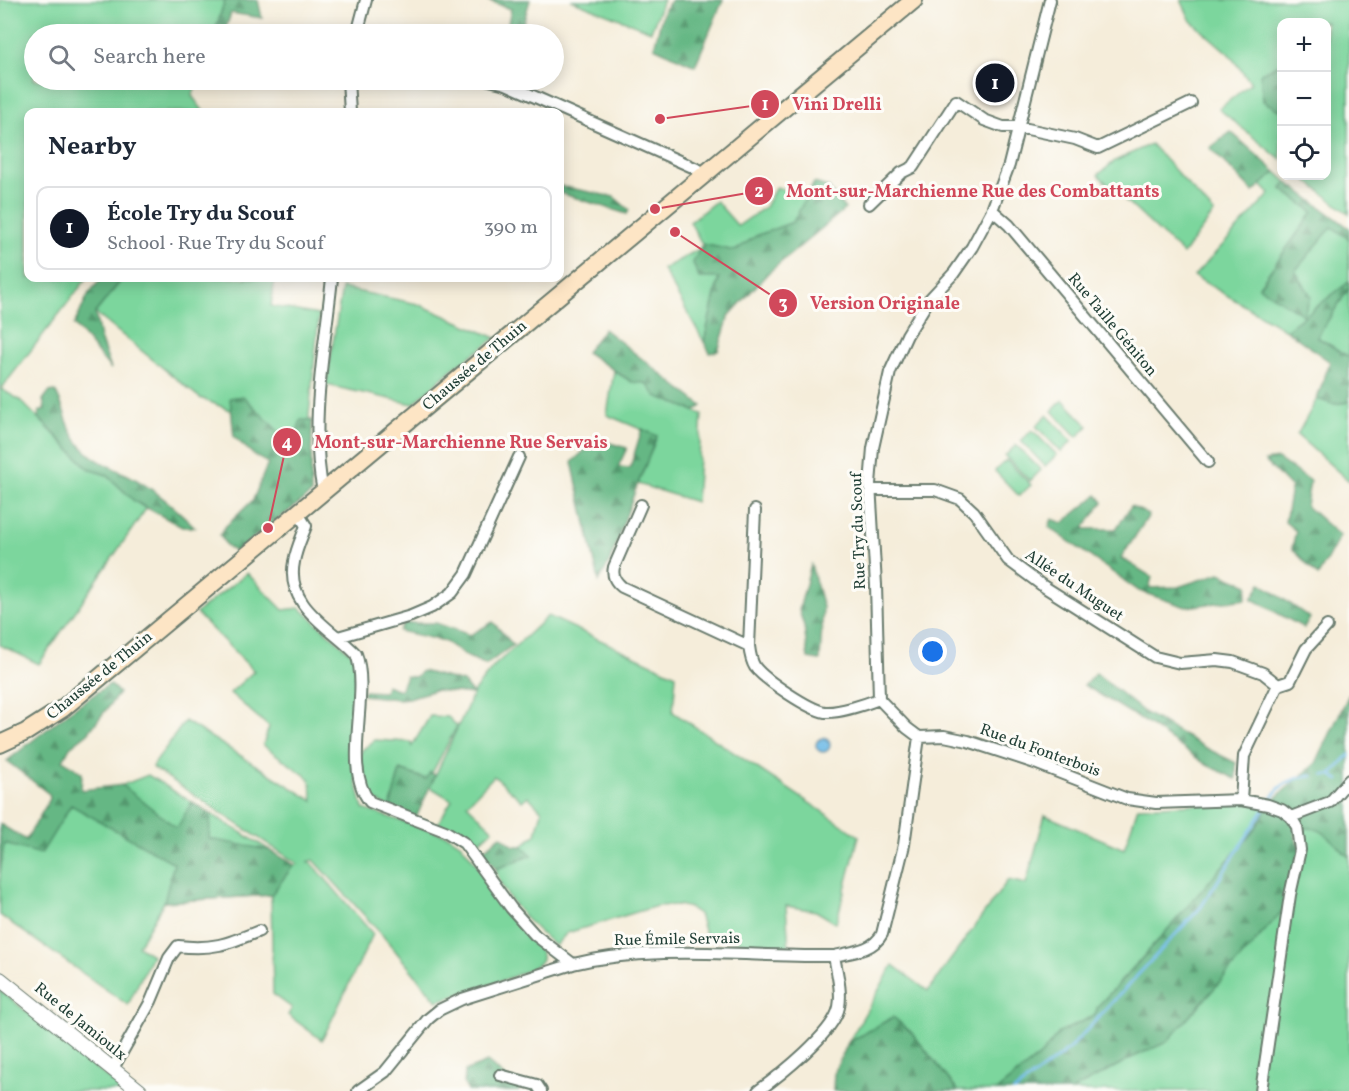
<!DOCTYPE html>
<meta charset="utf-8">
<style>
body{margin:0;font-family:Vollkorn,serif;background:#f6f6f7;color:#1f2937}
.controls{position:absolute;right:18px;top:18px;display:grid;overflow:hidden;border-radius:12px;box-shadow:0 3px 15px #0003}
.controls button{width:54px;height:54px;display:grid;place-items:center;padding:0;border:0;border-bottom:2px solid #e0e1e3;background:#fff;color:#1f2937;font:30px sans-serif}
.you{position:absolute;left:933px;top:652px;width:21px;height:21px;margin:-15px;border:4px solid #fff;border-radius:50%;background:#1a73e8;box-shadow:0 0 0 9px #1a73e833}
.badge{display:grid;place-items:center;width:39px;height:39px;border-radius:50%;background:#111827;color:#fff;font-size:20px;font-weight:700}
.pin{position:absolute;translate:-50% -50%;border:3px solid #fff;box-shadow:0 2px 6px #0006}
.list{margin:0;padding:0;list-style:none}
h2{display:flex;justify-content:space-between;align-items:center;height:78px;margin:0;padding:0 24px;font-size:26px}
h2 small{font-size:20px;font-weight:400;color:#747a83}
.list li{display:grid;grid-template-columns:39px 1fr auto;gap:18px;align-items:center;box-sizing:border-box;height:84px;margin:0 12px 12px;padding:0 12px;border:2px solid #e0e1e3;border-radius:12px}
.list b{display:block;font-size:22px;white-space:nowrap}
.list p{margin:0;font-size:20px;white-space:nowrap;color:#747a83}
.list em{font-size:20px;font-style:normal;color:#747a83}
.icon{flex:none;width:33px;height:33px;fill:none;stroke:currentColor;stroke-width:2;stroke-linecap:round;stroke-linejoin:round}
.map{position:relative;flex:none;width:1349px;height:1091px;overflow:hidden}
.search{position:absolute;background:#fff;box-shadow:0 3px 15px #0003;left:24px;top:24px;width:540px;height:66px;display:flex;align-items:center;gap:15px;box-sizing:border-box;padding:0 21px;border-radius:33px;color:#747a83;font-size:22px}
.panel{position:absolute;background:#fff;box-shadow:0 3px 15px #0003;left:24px;top:108px;width:540px;height:174px;border-radius:12px}
.map>svg:first-child{display:block}
.green{fill:#7cd69d;stroke:#4e8a68;stroke-width:1.5}
.forest{fill:url(#forest-firs);stroke:#427a5c;stroke-width:1.5}
.water{fill:url(#water-waves);stroke:#477c8e;stroke-width:1.5}
.lines{fill:none;stroke-linecap:round;stroke-linejoin:round}
.stream{stroke:#6fbbe8;stroke-width:3}
.minor-casing{stroke:#6a7b6e;stroke-width:14}
.tertiary-casing{stroke:#6a7b6e;stroke-width:16}
.secondary-casing{stroke:#6a7b6e;stroke-width:20}
.minor{stroke:#fff;stroke-width:10}
.tertiary{stroke:#fff;stroke-width:14}
.secondary{stroke:#fde5c5;stroke-width:16}
.labels{text-anchor:middle;dominant-baseline:central;stroke-width:6;stroke-linejoin:round;paint-order:stroke}
.street-label{font-size:16px;fill:#1f3d34;stroke:#fdfcf7}
.leader{fill:none;stroke:#d1495b;stroke-width:2}
.callout-dot{fill:#d1495b;stroke:#fdfcf7;stroke-width:2}
.mark-label{font-size:18px;text-anchor:middle;font-weight:bold;fill:#fff}
.callout-label{font-size:18px;text-anchor:middle;font-weight:bold;fill:#d1495b;stroke:#fdfcf7;stroke-width:6;stroke-linejoin:round;paint-order:stroke}
</style>
<div class="map">
<svg width="1349" height="1091" viewBox="0 0 1349 1091">
<defs>
<pattern id="forest-firs" width="22" height="20" patternUnits="userSpaceOnUse" patternTransform="scale(1.5)"><rect width="22" height="20" fill="#65b784"/><path d="M5 1l3.5 6h-7zM16 11l3.5 6h-7z" fill="#53966d"/></pattern>
<pattern id="water-waves" width="16" height="10" patternUnits="userSpaceOnUse" patternTransform="scale(1.5)"><rect width="16" height="10" fill="#6fbbe8"/><path d="M0 5q4-4 8 0t8 0" fill="none" stroke="#5b99bd"/></pattern>
</defs>
<rect width="100%" height="100%" fill="#fdfcf7"/>
<filter id="ink" filterUnits="userSpaceOnUse"><feTurbulence type="fractalNoise" baseFrequency=".0167" numOctaves="2"/><feDisplacementMap in="SourceGraphic" scale="12" xChannelSelector="R" yChannelSelector="G"/><feConvolveMatrix kernelMatrix="1 2 1 2 8 2 1 2 1" color-interpolation-filters="sRGB"/></filter>
<filter id="wash" filterUnits="userSpaceOnUse"><feTurbulence type="fractalNoise" baseFrequency=".008" numOctaves="4" result="noise"/><feDisplacementMap in="SourceGraphic" scale="24" xChannelSelector="R" yChannelSelector="G"/><feGaussianBlur stdDeviation="1.35" result="paint"/><feColorMatrix in="noise" values="0 0 0 0 0 0 0 0 0 0 0 0 0 0 0 0 0 1.4 0 .05"/><feComposite in="paint" operator="in"/></filter>
<g filter="url(#wash)">
<rect width="100%" height="100%" fill="#f5edda"/>
<path class="green" d="M0 0H225L214 34H34V80H199L192 96 204 112H28V278H87L1 389 20 400 89 469 107 475 134 501 146 509 39 664 0 645Z
M571 0H663L651 31Z
M1181 0H1349V214L1301 176H1326V22H1282L1281 160 1219 109 1251 83 1229 54 1191 21Z
M1151 144 1214 213 1183 254 1098 175 1115 161Z
M1276 172 1287 182 1282 189 1313 212 1259 286 1311 296 1295 271 1332 226 1349 239V282L1286 330 1194 276 1270 194 1261 185Z
M776 187 807 197 793 222 756 236 735 251 702 244 690 222 716 201 738 226 765 207Z
M701 248 693 263 719 277 704 342 663 269Z
M123 278H275L271 306 319 315 308 425 295 459 235 412 200 398 95 313Z
M342 288 418 304 496 338 452 369 413 404 326 385Z
M1349 288V357L1317 337Z
M614 371 632 382 646 383 656 396 702 414 696 502 638 484 657 436 607 415Z
M1317 399 1333 404 1349 402V481L1297 435Z
M1063 400 1088 426 1077 437 1052 411Z
M1047 415 1072 441 1061 452 1036 426Z
M1032 430 1057 455 1045 466 1021 441Z
M1016 445 1041 470 1030 481 1005 456Z
M1006 460 1031 485 1019 496 995 471Z
M247 573 283 610 300 608 355 657V766L356 780 363 809 449 836 461 844 533 938C536 944 544 953 542 959 537 974 454 995 437 1001L383 936 314 860 307 862H311L373 934 322 1040 288 1015 292 1008 273 994 271 895 164 902 138 946 152 955 128 1005 0 915V838L37 852 71 805 148 775 294 865 298 864 152 767 185 721 313 801 310 779 263 745 269 727 230 693 254 671 196 613Z
M548 616 676 675 673 712 859 836 836 923 816 911 786 906 789 948 745 943 705 934 699 914 690 908 678 905 657 906 567 933 555 946C536 930 499 894 496 869L531 855 522 846 536 834 542 811 528 796 522 801 494 776 467 804 493 830 475 845 438 823 452 800 430 787 475 690 494 666Z
M430 716 448 717 457 726 432 773H430L427 780 400 770 390 808 371 798 365 788 360 756 362 750 375 740 411 742 412 746Z
M1245 802 1266 808 1254 830 1165 933 1098 1006 1095 1015 1059 1033 1041 1055 996 1091H958L912 1033 893 1017 848 1043 893 965 928 991 1008 880 1026 884 1045 815 1124 849 1138 807Z
M1304 827 1319 828 1349 857V1091H1071L1131 1058 1167 1042 1284 909Z
M0 990 124 1091H0Z"/>
<path class="forest" d="M225 0H258L262 18 231 13 224 34H214Z
M487 0H530L520 34H506L511 9Z
M672 0H723L695 66 654 47 664 9Z
M1281 63V111L1263 101 1260 74Z
M1231 132 1276 172 1253 192 1210 148Z
M1287 182 1349 228V239L1332 227 1295 271 1311 296 1303 315 1259 287 1313 212 1282 189Z
M814 183 828 187 845 209 768 273 729 316 718 351 710 353 704 342 719 278H699L693 263 702 244 735 251 756 236 793 222Z
M560 186 614 197 629 210 627 214 560 193Z
M102 278H123L95 313 100 338 111 369 74 325 89 293Z
M1349 282V288L1317 337 1349 357V402L1333 404 1317 399 1330 362 1286 330Z
M604 329 702 406 695 411 656 396 646 383 632 382 586 352Z
M55 391C66 409 66 431 83 448 95 461 111 467 126 474 152 487 175 507 195 527H182L134 501 107 475 89 469 38 417 39 412 45 409 43 400 49 392Z
M243 396 292 445 301 420H312L311 494 235 552 226 545 220 535 224 528 253 500 268 463 255 456 234 437 230 398Z
M642 429 657 436 635 491 610 561 599 581 572 462 597 439 627 448 618 467 630 468Z
M1278 459 1310 481 1306 506 1340 536 1318 576 1292 548 1296 531 1285 522 1291 488 1265 461Z
M1097 495 1103 502 1083 529H1116L1131 506 1149 515 1121 558 1152 577 1149 588 1178 587 1220 573 1248 585 1246 599 1186 607 1139 591 1049 527 1052 519 1063 523Z
M811 565 823 607 820 660 808 658 804 626 799 610Z
M1261 583 1310 618 1304 628 1252 599Z
M493 622 513 645 486 665 468 657 444 641 399 631 404 623H436L470 635Z
M422 671 463 682 473 694 435 690 409 698 398 699 363 695V691L384 692 386 685 400 690 406 676 415 677Z
M1096 673 1145 713 1204 747 1236 763V779L1207 765 1142 720 1084 685Z
M110 684 119 693 88 733 70 747 63 760 82 773 81 790 122 785 177 828 192 802 211 814 209 839 269 850 294 865 271 895 164 902 174 863 71 805 41 854 4 844 0 874V824L26 840 50 799 49 794 7 761 71 710Z
M1349 694V857C1330 840 1321 820 1294 831L1299 849 1284 909 1167 1042 1131 1058 1071 1091H996L1041 1055 1059 1033 1095 1015 1098 1006C1141 962 1180 915 1220 869 1233 854 1264 825 1266 806L1316 763Z
M400 770 426 779 430 772 435 775 416 818 390 808Z
M501 836 514 846H522L532 855 496 869 482 851Z
M893 1017 912 1033 958 1091H833L834 1073 848 1043Z
M487 1062 519 1088V1091H468L464 1084 465 1071Z"/>
<path class="water" d="M816 745a7 7 0 1 1 14 0a7 7 0 1 1-14 0Z"/>
<g class="lines">
<path class="stream" d="M1323 775H1331L1349 755
M1331 775 1339 780
M1272 797C1281 783 1296 777 1312 776
M1014 1091 1068 1050 1201 907 1263 811"/>
</g>
</g>
<g filter="url(#ink)">
<g class="lines">
<defs>
<path id="minor" d="M357 34 366 0
M348 80 350 112
M489 80 506 84 706 173
M869 204 901 173 913 167 956 101 984 120 1003 127H1018L1075 139 1098 148 1191 103
M992 210 1009 225 1208 462
M871 490H935L960 499 974 512 1008 560 1043 586 1155 657 1180 663 1217 660 1233 662 1263 673 1278 685
M323 492C309 421 325 348 332 278
M641 505 614 567C612 576 615 581 622 587L749 646
M755 510 749 646C750 654 751 661 755 667 765 680 810 710 825 712 839 713 866 704 879 699
M298 513 306 526C302 537 296 549 294 562 285 606 330 627 356 654 371 694 341 768 370 802L445 831 464 843 511 908 535 935 573 964C658 944 747 957 834 956
M338 637 411 616 432 607 452 593 466 574 519 457
M919 737 907 728 879 699 876 585 870 484 873 448 890 372 907 335 928 301 954 273 972 247 992 210 1009 165 1050 0
M1241 800 1244 756 1278 685 1290 681 1306 649 1327 626
M1291 817 1330 802 1349 780
M112 1070 151 1001 169 958 178 946C213 950 227 944 259 931
M500 1075 537 1085 541 1091
M358 1091 385 1072 428 1019 439 1010 462 999 573 964
M758 1091C779 1076 834 1033 839 1007 842 991 837 973 834 956 851 952 873 951 882 934L904 845 919 737 944 736 968 741 1035 763 1127 799 1156 803 1241 800 1268 805 1282 810 1291 817 1297 827 1300 850 1290 895 1261 1091"/>
<path id="tertiary" d="M0 979 140 1091"/>
<path id="secondary" d="M0 744 26 732 62 709 914 0"/>
</defs>
<use href="#minor" class="minor-casing"/>
<use href="#tertiary" class="tertiary-casing"/>
<use href="#secondary" class="secondary-casing"/>
<use href="#minor" class="minor"/>
<use href="#tertiary" class="tertiary"/>
<use href="#secondary" class="secondary"/>
</g>
</g>
<g class="labels">
<g class="street-label">
<text transform="translate(1112 325) rotate(50)">Rue Taille Géniton</text>
<text transform="translate(475 366) rotate(-40)">Chaussée de Thuin</text>
<text transform="translate(859 531) rotate(-92)">Rue Try du Scouf</text>
<text transform="translate(1074 586) rotate(34)">Allée du Muguet</text>
<text transform="translate(100 676) rotate(-39)">Chaussée de Thuin</text>
<text transform="translate(1040 751) rotate(20)">Rue du Fonterbois</text>
<text transform="translate(677 940) rotate(-1)">Rue Émile Servais</text>
<text transform="translate(80 1022) rotate(39)">Rue de Jamioulx</text>
</g>
</g>
<path class="leader" d="M660 119L765 104M655 209L759 191M675 232L783 303M268 528L287 442"/>
<g class="callout-dot">
<circle cx="660" cy="119" r="6"/>
<circle cx="655" cy="209" r="6"/>
<circle cx="675" cy="232" r="6"/>
<circle cx="268" cy="528" r="6"/>
<circle cx="765" cy="104" r="15"/>
<circle cx="759" cy="191" r="15"/>
<circle cx="783" cy="303" r="15"/>
<circle cx="287" cy="442" r="15"/>
</g>
<g class="mark-label">
<text x="765" y="110">1</text>
<text x="759" y="197">2</text>
<text x="783" y="309">3</text>
<text x="287" y="448">4</text>
</g>
<g class="callout-label">
<text x="837" y="110">Vini Drelli</text>
<text x="973" y="197">Mont-sur-Marchienne Rue des Combattants</text>
<text x="885" y="309">Version Originale</text>
<text x="461" y="448">Mont-sur-Marchienne Rue Servais</text>
</g>
</svg>
<div class="controls">
<button>+</button>
<button>−</button>
<button><svg class="icon" aria-label="locate" viewBox="0 0 24 24"><circle cx="12" cy="12" r="6"/><path d="M12 2v4M12 18v4M2 12h4M18 12h4"/></svg></button>
</div>
<div class="you"></div>
<div class="pin badge" style="left:995px;top:83px">1</div>
<div class="search"><svg class="icon" aria-label="search" viewBox="0 0 24 24"><circle cx="10" cy="10" r="6"/><path d="M15 15l6 6"/></svg>Search here</div>
<section class="panel">
<h2>Nearby<small></small></h2>
<ul class="list">
<li><span class="badge">1</span><div><b>École Try du Scouf</b><p>School · Rue Try du Scouf</p></div><em>390 m</em></li>
</ul>
</section>
</div>
